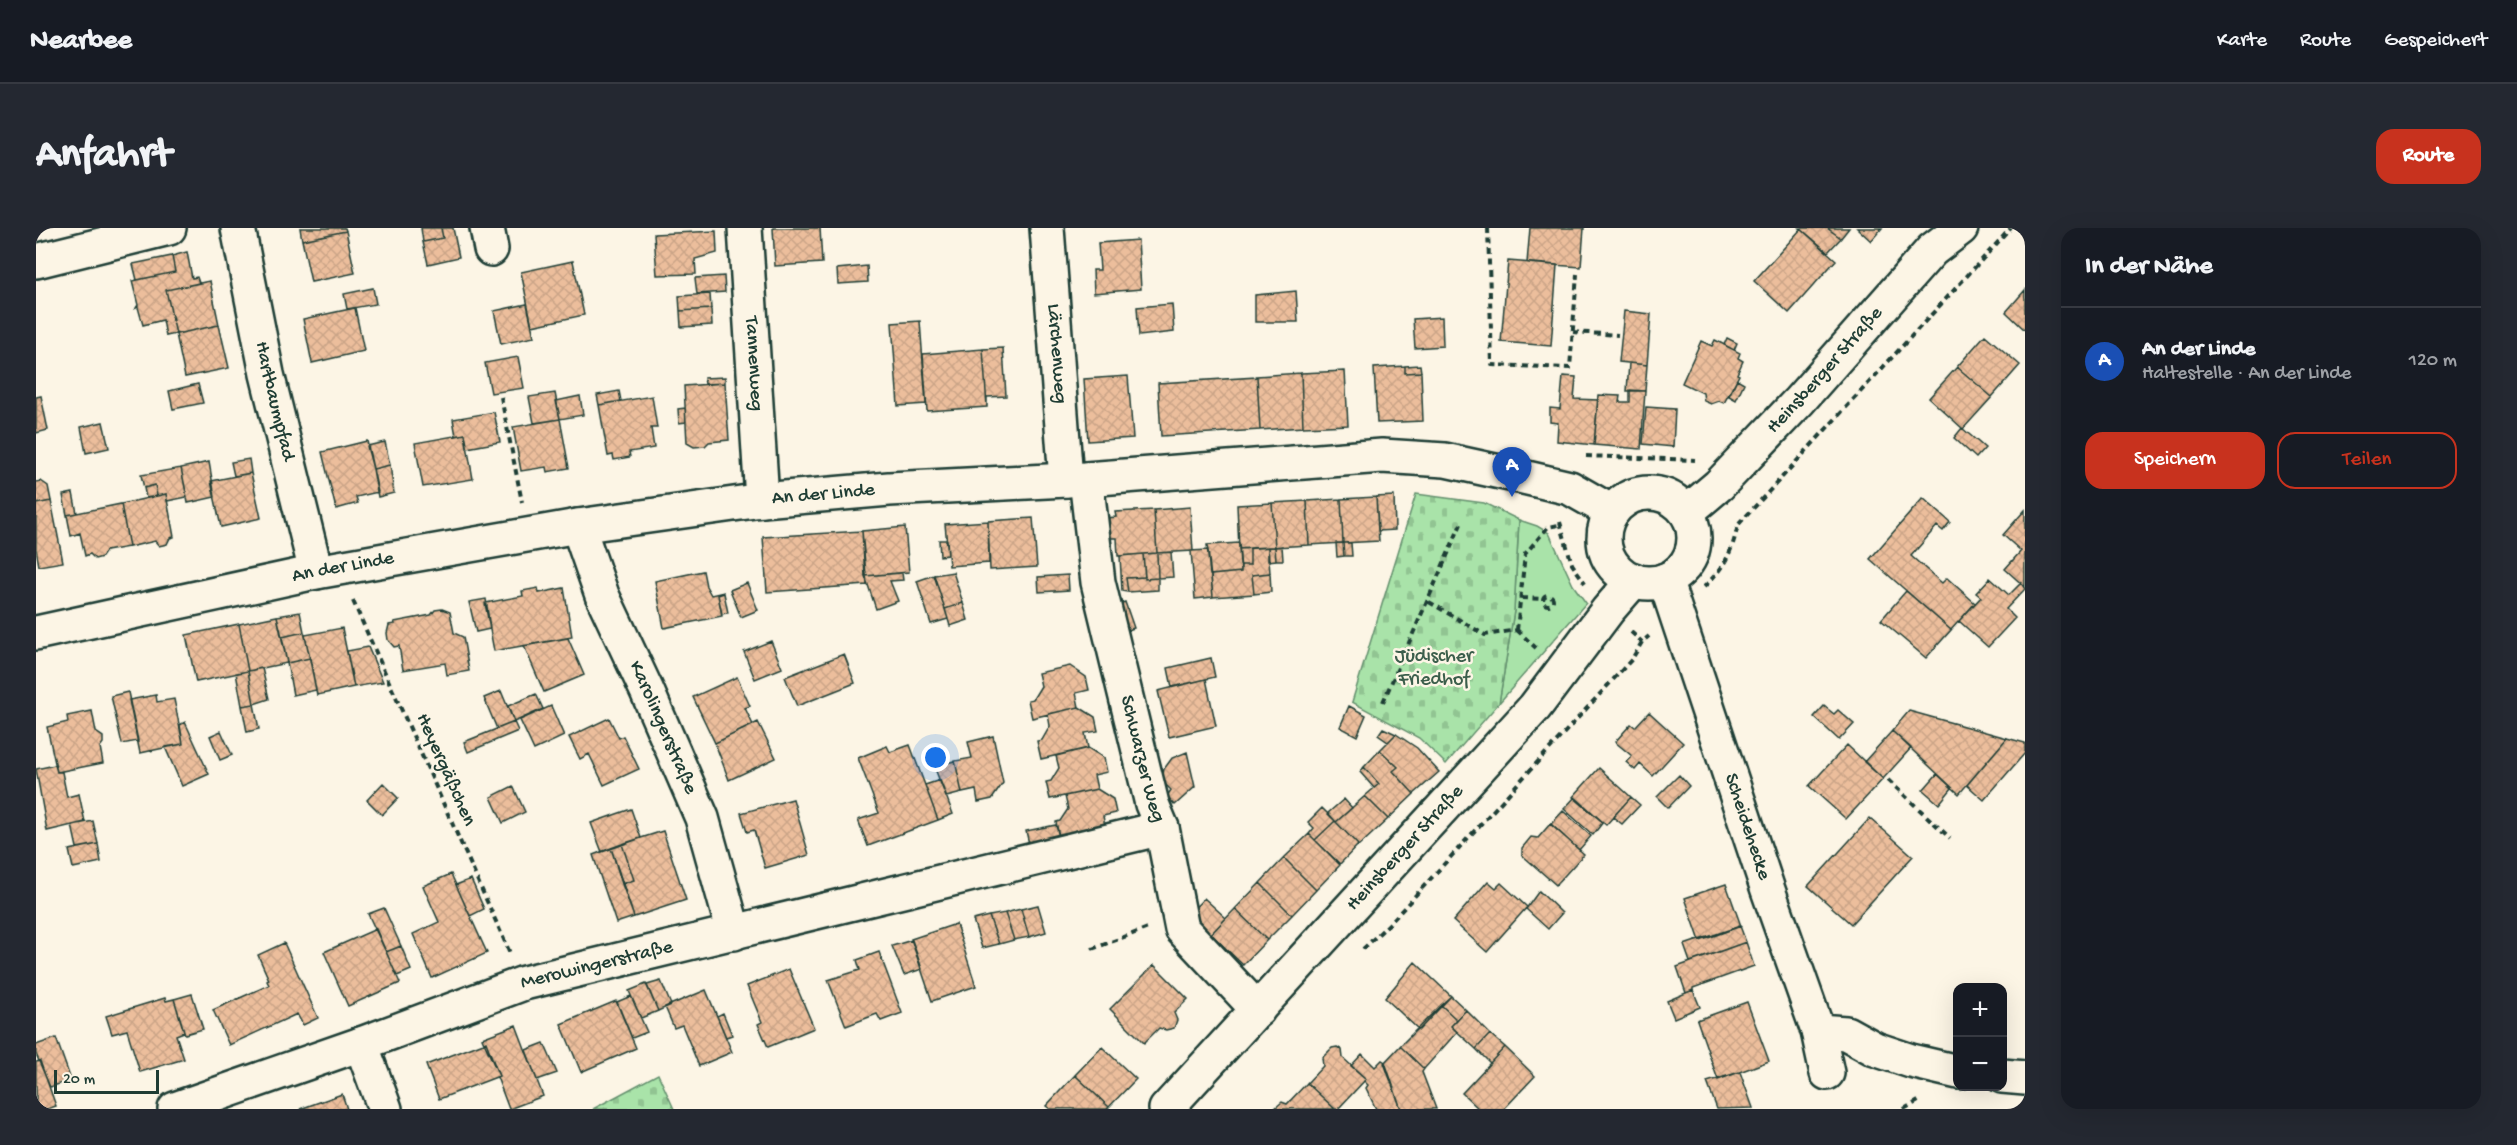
<!DOCTYPE html>
<html lang="de">
<meta charset="utf-8">
<style>
body{margin:0;font-family:"Gochi Hand",sans-serif;background:#242831;color:#f1f3f6}
.controls{position:absolute;right:18px;bottom:18px;display:grid;overflow:hidden;border-radius:12px;box-shadow:0 6px 24px #0002}
.controls button{width:54px;height:54px;display:grid;place-items:center;padding:0;border:0;border-bottom:2px solid #363941;background:#171b24;color:#f1f3f6;font:30px sans-serif}
.scale{position:absolute;left:18px;bottom:15px;width:105px;box-sizing:border-box;padding-left:6px;border:3px solid #1f3d34;border-top:0;font-size:16px;line-height:21px;white-space:nowrap;color:#1f3d34;-webkit-text-stroke:4px #fcf5e5;paint-order:stroke}
.you{position:absolute;left:900px;top:530px;width:21px;height:21px;margin:-15px;border:4px solid #fff;border-radius:50%;background:#1a73e8;box-shadow:0 0 0 9px #1a73e833}
.badge{display:grid;place-items:center;width:39px;height:39px;border-radius:50%;background:#c8321e;color:#fff;font-size:20px;font-weight:700}
.pin{position:absolute;translate:-50% -50px;filter:drop-shadow(0 2px 3px #0008)}
.pin::after{content:'';position:absolute;top:32px;width:21px;height:18px;background:inherit;clip-path:polygon(0 0,100% 0,50% 100%)}
.list{margin:0;padding:0;list-style:none}
h2{display:flex;justify-content:space-between;align-items:center;height:78px;margin:0;padding:0 24px;font-size:26px}
h2 small{font-size:20px;font-weight:400;color:#9ea1a6}
.list li{display:grid;grid-template-columns:39px 1fr auto;gap:18px;align-items:center;box-sizing:border-box;height:108px;padding:0 24px;border-top:2px solid #363941}
.list b{display:block;font-size:22px;white-space:nowrap}
.list p{margin:0;font-size:20px;white-space:nowrap;color:#9ea1a6}
.list em{font-size:20px;font-style:normal;color:#9ea1a6}
.actions{display:flex;gap:12px;padding:18px 24px}
.actions a{flex:1;padding:14px 0;border:2px solid #c8321e;border-radius:18px;text-align:center;font-size:21px;color:#c8321e}
.actions .main{background:#c8321e;color:#fff}
.map{position:relative;flex:none;width:1989px;height:881px;overflow:hidden;border-radius:18px}
header{display:flex;align-items:center;gap:36px;box-sizing:border-box;height:84px;padding:0 30px;background:#171b24;border-bottom:2px solid #363941}
header strong{font-size:28px}
nav{display:flex;gap:33px;margin-inline-start:auto;font-size:21px}
.intro{display:flex;align-items:center;justify-content:space-between;box-sizing:border-box;height:144px;padding:0 36px}
h1{margin:0;font-size:42px}
.button{padding:15px 27px;border-radius:18px;background:#c8321e;color:#fff;font-size:21px;font-weight:700}
main{display:flex;gap:36px;padding:0 36px}
aside{flex:1;background:#171b24;border-radius:18px;box-shadow:0 6px 24px #0002}
.map>svg:first-child{display:block}
.grass{fill:#a9e3a9;stroke:#64906e;stroke-width:1.5}
.cemetery{fill:url(#cemetery-stones);stroke:#64906e;stroke-width:1.5}
.building{fill:url(#building-cross-hatch);stroke:#1f3d34;stroke-width:1.5}
.lines{fill:none;stroke-linecap:round;stroke-linejoin:round}
.minor-casing{stroke:#1f3d34;stroke-width:38}
.path{stroke:#1f3d34;stroke-width:4;stroke-dasharray:6 4.5;stroke-linecap:butt}
.minor{stroke:#fcf5e5;stroke-width:33}
.labels{text-anchor:middle;dominant-baseline:central;stroke-width:5;stroke-linejoin:round;paint-order:stroke}
.street-label{font-size:20px;fill:#1f3d34;stroke:#fcf5e5}
.park-label{font-size:20px;fill:#3b5e4b;stroke:#fcf5e5}
</style>
<header>
<strong>Nearbee</strong>
<nav><a>Karte</a><a>Route</a><a>Gespeichert</a></nav>
</header>
<div class="intro"><h1>Anfahrt</h1><a class="button">Route</a></div>
<main>
<div class="map">
<svg width="1989" height="881" viewBox="0 0 1989 881">
<defs>
<pattern id="cemetery-stones" width="16" height="16" patternUnits="userSpaceOnUse" patternTransform="scale(1.5)"><rect width="16" height="16" fill="#a9e3a9"/><path d="M2 7V4a2 2 0 0 1 4 0v3zM10 15v-3a2 2 0 0 1 4 0v3z" fill="#91c492"/></pattern>
<pattern id="building-cross-hatch" width="8" height="8" patternUnits="userSpaceOnUse" patternTransform="scale(1.5)"><rect width="8" height="8" fill="#ecbe9c"/><path d="M0 0l8 8M0 8l8-8" fill="none" stroke="#caa487"/></pattern>
</defs>
<rect width="100%" height="100%" fill="#fcf5e5"/>
<filter id="ink" filterUnits="userSpaceOnUse"><feTurbulence type="fractalNoise" baseFrequency=".0167" numOctaves="2"/><feDisplacementMap in="SourceGraphic" scale="12" xChannelSelector="R" yChannelSelector="G"/><feConvolveMatrix kernelMatrix="1 2 1 2 8 2 1 2 1" color-interpolation-filters="sRGB"/></filter>
<g filter="url(#ink)">
<path class="grass" d="M1483 292 1501 298 1513 305 1537 357 1550 375 1463 475 1478 383Z"/>
<path class="cemetery" d="M1380 266 1448 275 1483 292 1478 383 1463 475 1410 536 1383 510 1316 474Z
M622 846 638 881H557Z"/>
<path class="building" d="M264 0H309L310 3 266 12Z
M385 0H405L407 10 387 14Z
M405 0H417L423 29 392 36 387 14 407 10Z
M737 0H784L786 35 739 38Z
M1494 0H1548L1545 39 1491 35Z
M1764 0H1791L1805 10 1792 24Z
M1791 0H1813L1805 10Z
M1821 0H1846L1835 13Z
M1765 1 1800 32 1753 85 1718 53Z
M310 3 319 45 275 54 266 12Z
M680 3 681 25 659 31 660 46 621 47 618 6Z
M1102 12 1105 61 1058 65 1057 42H1064L1062 15Z
M151 24 156 50 161 49 163 55 130 62 140 106 130 108 127 92 107 97 102 79 100 80 102 77 96 53 139 44 136 28Z
M136 28 139 44 101 52 97 36Z
M537 33 548 87 496 98 485 44Z
M1472 33 1521 37 1515 118 1465 114Z
M831 38 832 54 802 56 801 41Z
M688 48 689 64 661 66 659 50Z
M174 53 183 97 140 106 130 62Z
M337 60 340 76 311 81 308 66Z
M1989 62V102L1970 84Z
M1260 63 1262 94H1219V67Z
M674 66 675 81 644 83 643 68Z
M491 76 498 109 465 116 458 83Z
M1136 76 1138 104 1103 108 1101 79Z
M319 80 328 123 276 135 267 91Z
M675 81 676 97 645 99 644 83Z
M1588 83 1615 86 1611 137 1583 134Z
M1406 89 1407 118 1379 120 1377 91Z
M884 93 890 176 862 178 856 95Z
M183 97 193 140 149 149 140 106Z
M1949 107 1984 137 1956 169 1921 139Z
M1691 110 1701 115 1698 122 1688 117Z
M1679 112 1704 125 1702 130 1707 133 1701 146 1703 147 1688 175 1683 173 1675 176 1668 173 1667 165 1646 155 1665 113 1676 118Z
M967 120 970 168 951 169V179L947 121Z
M947 121 951 179 891 183 887 126Z
M482 129 488 160 455 165 449 135Z
M1593 135 1611 137 1609 163H1591Z
M1384 137 1385 144 1369 145V138Z
M1369 138V145L1385 144 1387 193 1341 195 1338 140Z
M1921 139 1956 169 1927 201 1893 170Z
M1309 143 1312 197 1267 199 1265 145Z
M1265 145 1267 199 1224 202 1221 148Z
M1092 148 1097 210 1052 213 1048 151Z
M1220 148H1221L1224 202 1125 208 1122 155 1221 149Z
M1527 148 1540 149 1538 171 1562 172 1558 217 1521 213 1522 195 1514 194V180L1524 181Z
M689 149V155L669 156 668 150Z
M1701 151 1708 155 1700 172 1693 168Z
M689 155 693 212 673 214 669 218 658 219 651 215 648 158Z
M162 156 167 175 137 181 133 163Z
M1594 162 1609 163 1605 221 1558 217 1562 167 1584 168 1583 174H1594Z
M583 163 585 173 563 177 561 167Z
M519 165 524 191 498 195 493 169Z
M5 168 12 202 0 205V169Z
M544 168 547 187 524 191 520 173Z
M616 168 621 200H615L618 220 593 224 594 229 578 232 577 227 572 228 563 177Z
M1610 179 1639 181 1637 219 1607 216Z
M649 180 650 194 643 195 642 181Z
M458 184 464 214 431 220 429 206 420 208 417 191Z
M524 191 533 240 511 244 510 239 485 243 477 199Z
M67 194 73 220 50 225 45 199Z
M1926 200 1949 220 1940 230 1918 210Z
M429 206 437 251 387 259 379 215Z
M331 213 342 264 320 269 322 275 300 281 286 224Z
M349 214 354 237 337 241 331 218Z
M213 231 215 245 198 248 195 234Z
M173 234 179 269 152 275 145 240Z
M354 237 358 265 342 269 337 241Z
M145 240 151 269 131 273 130 266 121 268 119 257 108 260 105 247Z
M215 245 225 290 185 299 175 253Z
M5 253 12 258 15 273 0 276V254Z
M119 257 121 268 110 270 108 260Z
M37 265 41 285 31 287 27 267Z
M130 266 138 309 134 310 131 316 123 318 119 313 93 319 85 276Z
M1358 268 1359 302 1342 303 1340 269Z
M1340 269 1343 313 1307 315 1305 271Z
M1887 270 1914 294 1907 303 1901 298 1875 328 1906 355 1911 350 1939 375 1915 402 1834 331Z
M1305 271 1307 315 1273 317 1271 273Z
M15 273 27 334 3 338 0 321V276Z
M1271 273 1273 317 1239 319 1236 275Z
M1236 275 1239 319 1203 321 1201 277Z
M85 276 93 319 70 323 66 329 59 331 54 326 49 328 44 305 35 308 31 287Z
M1154 279 1157 323 1121 325 1118 282Z
M1118 282 1121 325 1082 328 1081 310H1072L1071 290 1080 289 1079 284Z
M1989 282V359L1969 341 1985 323 1967 307Z
M997 290 1001 339 954 342 952 293Z
M952 293 953 335 913 338 909 296Z
M869 299 873 344 829 348 826 303Z
M826 303 831 357 731 364 727 309Z
M903 312H911L912 327 904 328Z
M1203 315 1205 344 1174 347 1171 317Z
M1300 315H1307L1308 328 1301 329Z
M1307 315H1315L1316 328H1308Z
M1246 318 1247 332H1240L1239 319Z
M1232 319H1239L1240 332 1232 333Z
M1232 319 1234 345 1216 347 1218 366 1177 369 1175 347 1205 344V337H1214V320Z
M1214 320V337H1204L1203 321Z
M1172 322 1177 369 1159 371 1155 323Z
M1135 324 1137 349 1122 350 1121 325Z
M1121 325 1122 350 1109 351 1107 326Z
M1107 326 1109 349 1090 350 1092 364 1086 363 1084 328Z
M667 343 670 358 675 367 688 364 682 367 686 388 628 400 619 353Z
M917 344 927 375 909 381 898 347Z
M866 345 867 352 854 353 862 373 840 381 829 348Z
M1234 345 1235 364 1218 366 1216 347Z
M898 347 912 391 895 396 881 353Z
M1032 347 1033 362 1003 364 1002 349Z
M1109 349V351L1122 350V362L1092 364 1090 350Z
M1954 350 1973 367 1985 355 1989 361 1970 381 1979 390 1952 419 1923 393 1945 369 1940 365Z
M711 355 722 382 705 389 694 362Z
M502 360 503 365 528 360 536 409 458 423 449 375 487 368 486 363Z
M1870 363 1915 402 1890 430 1845 392Z
M688 365 692 385 686 386 682 367Z
M450 371 454 401 440 404 433 374Z
M1089 374 1098 400 1083 405 1074 379Z
M927 375 932 392 914 398 909 381Z
M406 381 414 384 418 405 427 409 433 443 411 447 409 435 367 442 363 418 358 419 352 412 351 405 353 397 359 396 358 394 395 387 399 382Z
M264 384 268 404 246 409 241 388Z
M241 388 251 435 212 443 203 396Z
M203 396 212 443 160 454 150 407Z
M306 400 318 459 281 467 269 407Z
M268 404 274 430 251 435 246 409Z
M532 410 548 447 508 464 488 418Z
M735 413 746 440 719 451 708 424Z
M332 419 347 454 318 459 311 423Z
M808 426 819 455 761 478 749 449Z
M274 430 280 462 257 467 251 435Z
M1175 430 1179 449 1136 459 1132 440Z
M1034 438 1050 449 1053 462 1040 465 1043 479 996 490 992 472 997 471 1005 458 1002 445Z
M226 440 233 471 218 476 212 443Z
M212 443 218 476 206 478 200 445Z
M701 449 714 478 709 480 717 497 679 515 657 469Z
M1170 451 1180 498 1133 509 1122 463Z
M465 463 478 494 461 501 448 470Z
M92 464 102 513 86 516 75 468Z
M500 466 507 481 478 494 472 478Z
M120 467 121 474 138 471 147 516 104 525 93 472Z
M218 476 223 501 211 504 206 478Z
M515 478 528 508 498 522 484 492Z
M1313 478 1330 487 1321 508 1304 499Z
M1788 478 1798 486 1802 482 1818 496 1803 512 1778 489Z
M1043 479 1059 489 1062 503 1049 505 1052 520 1005 531 1001 513 1006 512 1014 498 1012 486Z
M56 483 60 504 67 509V515L64 519 67 535 21 544 11 499 32 494 31 488Z
M1873 483 1971 510 1923 566 1856 503Z
M1613 484 1647 515 1617 548 1604 536 1599 542 1590 534 1596 528 1579 514 1595 496 1599 499Z
M573 490 583 510 587 508 603 541 568 557 553 526 544 531 533 509Z
M149 494 173 546 146 558 129 519 147 516 144 497Z
M478 494 482 503 432 524 428 514Z
M722 494 740 530 693 552 679 515Z
M1347 500 1360 506 1352 514 1342 507Z
M185 503 196 527 184 532 174 508Z
M1856 503 1875 520 1847 551 1828 534Z
M1360 506 1381 520 1403 544 1378 566 1357 543 1362 539 1344 522Z
M957 508 967 555 956 571 942 574 940 562 926 565 919 533 936 530 932 514Z
M1971 510 1989 515V525L1948 572 1931 557Z
M874 517 902 592 832 618 822 592 843 585 822 530 851 518 854 524Z
M1811 517 1847 551 1810 591 1773 558Z
M1052 520 1068 530 1071 544 1058 547 1061 561 1014 571 1010 554 1015 553 1023 540 1020 528Z
M1344 522 1362 539 1357 543 1378 566 1352 591 1329 568 1343 556 1328 539Z
M1151 524 1159 559 1139 577 1131 568 1135 562 1126 553 1128 541 1136 530Z
M919 533 926 565 910 569 898 538Z
M19 537 21 544H26L31 569 43 566 49 594 11 603 0 541Z
M1328 539 1343 556 1338 560 1324 544Z
M1563 540 1595 569 1570 597 1537 569Z
M1901 546 1916 560 1903 576 1887 562Z
M1643 547 1653 558 1632 580 1621 569Z
M904 552 917 586 902 592 889 557Z
M347 555 362 570 346 587 331 572Z
M477 558 489 584 467 595 455 569Z
M1061 561 1077 571 1080 585 1067 588 1070 603 1024 613 1020 594 1024 593 1032 581 1029 568Z
M1329 568 1352 591 1323 618 1300 594Z
M1539 569 1567 594 1557 607 1528 581Z
M1595 569 1604 577 1586 596 1577 589Z
M757 571 773 627 729 640 718 602 711 604 705 585Z
M1308 571 1316 580 1300 594 1292 585Z
M1286 580 1299 593 1279 612 1273 606 1278 600 1272 594Z
M595 581 605 610 566 624 555 595Z
M1527 583 1555 608 1543 622 1515 596Z
M1834 590 1877 628 1815 696 1772 658Z
M57 593 62 616 41 620 36 597Z
M1299 593 1322 617 1304 636 1279 612Z
M1514 596 1548 626 1520 657 1486 627V620L1495 609 1502 610Z
M1020 597 1024 613 994 620 990 603Z
M627 603 650 672 598 689 586 656 598 652 586 616Z
M1273 606 1304 637 1280 662 1248 630Z
M62 616 65 634 37 640 33 622Z
M586 616 598 652 586 656 575 620Z
M575 620 598 689 580 695 557 627Z
M1248 630 1280 662 1256 687 1224 655Z
M415 646 451 725 396 750 377 706 403 694 387 658Z
M435 651 448 681 434 688 420 657Z
M1452 653 1460 660 1465 655 1491 679 1451 724 1417 693Z
M1224 655 1256 687 1231 712 1199 681Z
M1690 656 1705 698 1664 713 1649 670Z
M1503 663 1526 685 1512 701 1490 681Z
M1168 670 1190 690 1175 706 1157 688 1156 683Z
M1002 677 1010 704 993 709 985 681Z
M348 680 365 718 350 724 332 686Z
M985 681 993 709 978 712 969 685Z
M1199 681 1231 712 1207 737 1175 706Z
M969 685 978 712 963 716 953 688Z
M953 688 963 716 946 720 937 692Z
M920 696 940 758 896 773 875 711Z
M1704 698 1710 714 1654 734 1648 717Z
M340 701 364 755 312 778 288 724Z
M876 712 886 741 868 747 856 718Z
M1710 714 1718 738 1657 760V762L1650 765 1641 739Z
M248 715 282 790 267 797 261 786 193 817 177 782 233 757 231 753 233 752 222 727Z
M365 718 375 742 361 748 350 724Z
M843 724 866 785 845 793 841 786 810 798 792 752 824 742 821 732Z
M1379 734 1415 768 1383 802 1349 770Z
M1118 737 1152 771 1138 785 1141 792 1138 800 1130 802 1123 800 1108 815 1074 781Z
M753 741 778 800 732 819 722 796 726 794 711 758Z
M625 753 635 777 622 783 611 757Z
M610 756 622 783 605 790 593 763Z
M670 762 696 824 663 838 646 797 638 800 629 779Z
M1657 762 1664 779 1638 790 1631 773Z
M156 766 167 801 149 806 138 771Z
M595 768 611 804 596 810 581 774Z
M1415 768 1430 782 1421 792 1405 777Z
M129 770 130 773 138 771 148 804 140 807 148 831 104 844 91 802 76 806 70 788Z
M580 773 600 820 545 844 525 796Z
M1711 774 1733 833 1682 852 1661 792Z
M1405 777 1421 792 1415 798 1421 804 1388 841 1364 818Z
M1430 782 1454 806 1440 821 1415 798Z
M687 785 696 807 690 809 681 788Z
M480 797 507 868 473 881 461 849 463 848 446 810Z
M1454 806 1469 819 1454 835 1440 821Z
M20 810 35 852 14 859 0 826V817Z
M450 814 463 848 403 871 390 837Z
M508 815 521 845 501 852 490 822Z
M1364 818 1388 841 1386 844 1400 881H1365L1348 835Z
M1066 819 1100 851 1073 879 1039 847Z
M1301 819 1306 822 1307 830 1330 851 1302 881H1299L1271 855 1287 838 1286 830 1296 820Z
M1469 819 1499 848 1468 881H1443L1426 865Z
M1326 826 1339 839 1346 832 1349 834 1365 881H1340L1330 860 1332 857 1328 853 1330 851 1315 838Z
M4 833 20 878 11 881H0V834Z
M1704 844 1717 880 1681 881 1671 854Z
M1039 847 1073 879 1071 881H1014L1010 878Z
M1271 855 1299 881H1238L1246 874 1251 876Z
M306 866 311 881H264Z"/>
<g class="lines">
<defs>
<g id="minor">
<path id="s1" d="M202 0 231 146 280 344"/>
<path d="M451 0 455 21"/>
<path id="s2" d="M709 0 726 272"/>
<path id="s3" d="M1011 0 1030 252"/>
<path d="M0 33 133 0"/>
<path id="s4" d="M1050 251 1062 354 1116 576 1126 600 1146 701 1222 782"/>
<circle cx="1613" cy="310" r="45"/>
<path id="s5" d="M1651 284 1683 257 1763 173 1896 22 1925 0"/>
<path id="s6" d="M542 298 566 367 611 463 666 590 698 705"/>
<path id="s7" d="M1629 352 1732 662 1782 803 1791 845"/>
<path id="s8" d="M0 405 280 344 542 298 726 272 853 261 1050 251 1346 228 1409 232 1487 249 1534 260 1576 284"/>
<path d="M1782 803 1810 805 1839 821 1875 833 1922 844"/>
<path d="M325 816 349 881"/>
<path d="M1966 848 1989 850"/>
<path id="s9" d="M139 881 325 816 488 755 1126 600"/>
<path id="s10" d="M1130 881 1499 479 1572 382 1598 352"/>
</g>
</defs>
<use href="#minor" class="minor-casing"/>
<path class="path" d="M1452 0 1456 137 1534 140 1541 46
M1537 104 1582 107
M465 169 486 274
M1550 228 1659 232
M1524 294 1536 336 1549 355
M1668 359C1689 338 1695 327 1702 297L1975 0
M1507 372a5 5 0 1 1 10 0a5 5 0 1 1-10 0Z
M1486 370 1507 371
M317 373 474 725
M1393 374 1449 407 1481 402
M1481 402 1489 326 1512 299 1523 297
M1481 402 1500 420
M1595 404 1606 414
M1347 474 1425 296
M1852 552 1914 610
M1056 721 1112 700
M1327 721 1355 694 1596 431 1606 414 1613 408
M1868 881 1886 871"/>
<use href="#minor" class="minor"/>
</g>
</g>
<g class="labels">
<g class="street-label">
<text stroke="none"><textPath href="#s3" startOffset="126">Lärchenweg</textPath></text>
<text stroke="none"><textPath href="#s2" startOffset="136">Tannenweg</textPath></text>
<text stroke="none"><textPath href="#s5" startOffset="198">Heinsberger Straße</textPath></text>
<text stroke="none"><textPath href="#s1" startOffset="177">Hartbaumpfad</textPath></text>
<text stroke="none"><textPath href="#s8" startOffset="800">An der Linde</textPath></text>
<text stroke="none"><textPath href="#s8" startOffset="314">An der Linde</textPath></text>
<text stroke="none"><textPath href="#s6" startOffset="219">Karolingerstraße</textPath></text>
<text stroke="none"><textPath href="#s4" startOffset="286">Schwarzer Weg</textPath></text>
<text transform="translate(409 542) rotate(66)">Heyergäßchen</text>
<text stroke="none"><textPath href="#s7" startOffset="260">Scheidehecke</textPath></text>
<text stroke="none"><textPath href="#s10" startOffset="354">Heinsberger Straße</textPath></text>
<text stroke="none"><textPath href="#s9" startOffset="446">Merowingerstraße</textPath></text>
</g>
<g class="park-label">
<text x="1398" y="429">Jüdischer<tspan x="1398" dy="23">Friedhof</tspan></text>
</g>
</g>
</svg>
<div class="controls">
<button>+</button>
<button>−</button>
</div>
<div class="scale">20 m</div>
<div class="you"></div>
<div class="pin badge" style="left:1476px;top:269px;background:#1a4fb4">A</div>
</div>
<aside>
<h2>In der Nähe<small></small></h2>
<ul class="list">
<li><span class="badge" style="background:#1a4fb4">A</span><div><b>An der Linde</b><p>Haltestelle · An der Linde</p></div><em>120 m</em></li>
</ul>
<div class="actions"><a class="main">Speichern</a><a>Teilen</a></div>
</aside>
</main>
